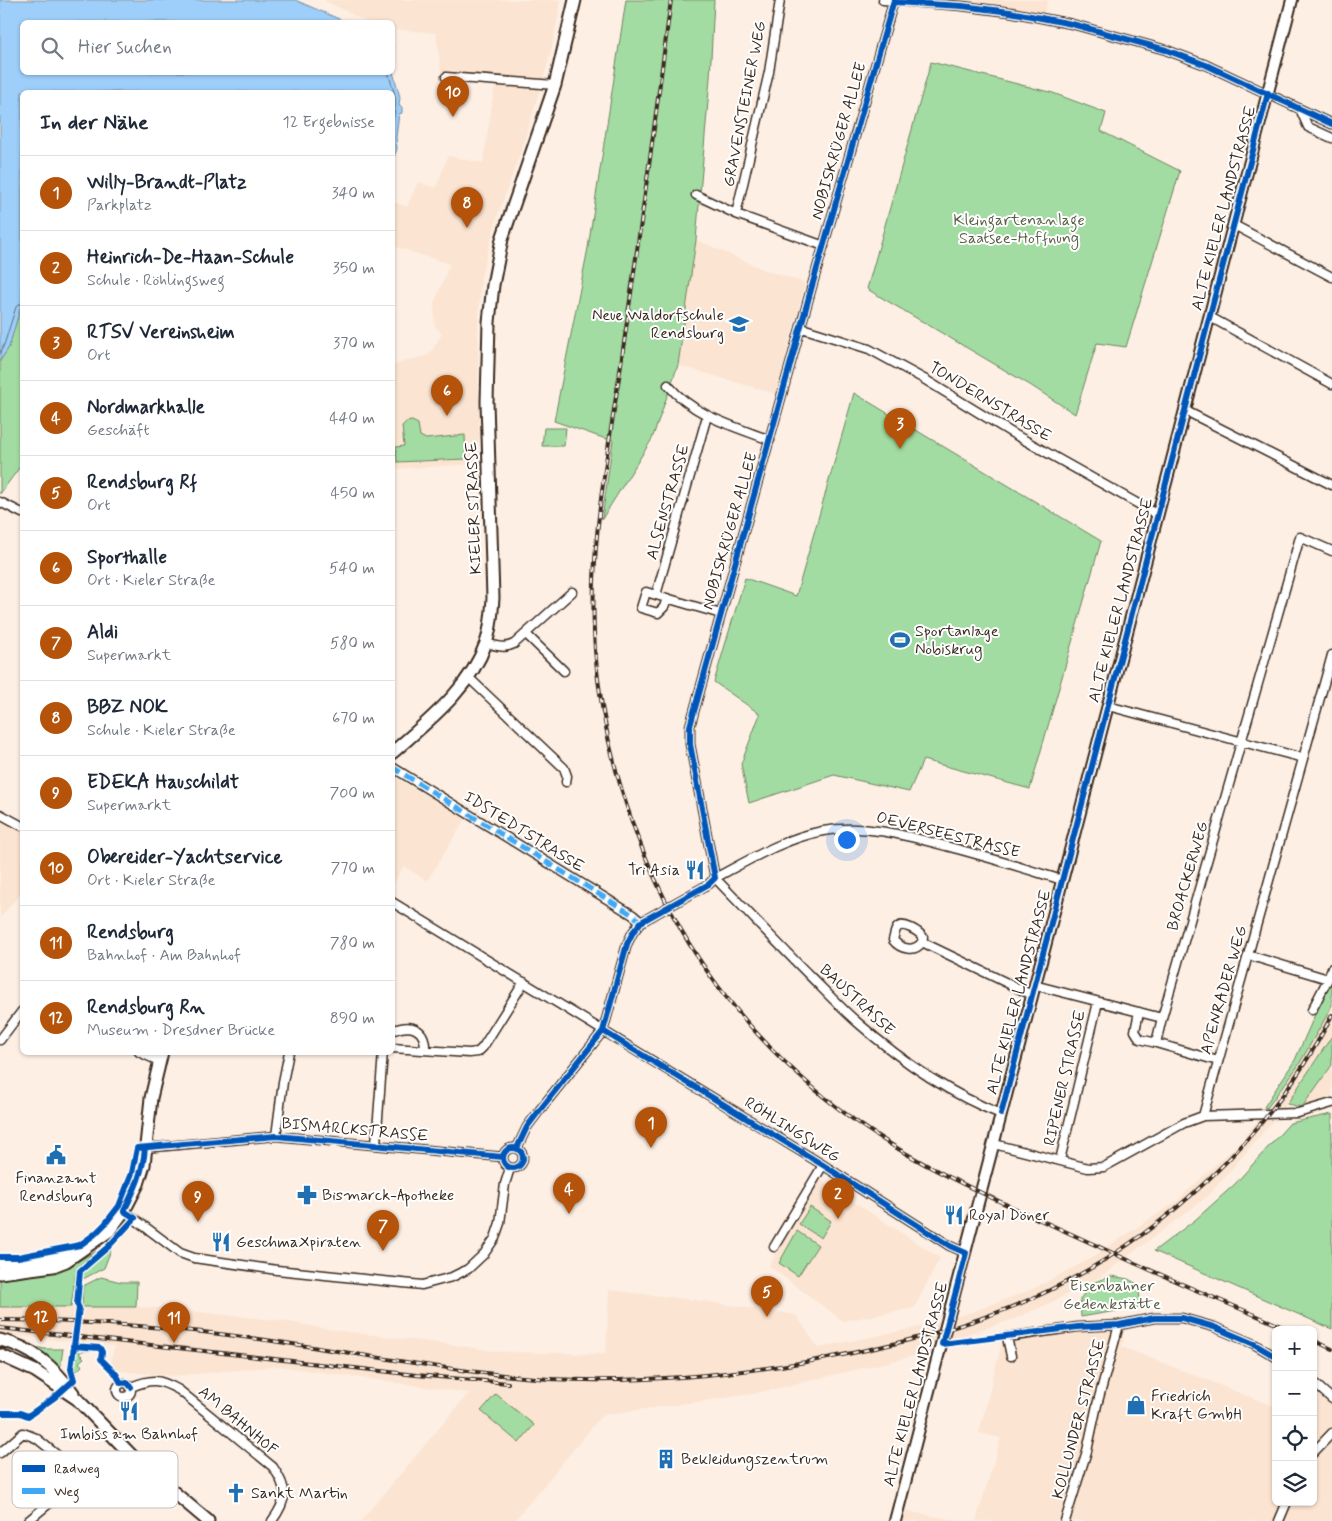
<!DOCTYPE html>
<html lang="de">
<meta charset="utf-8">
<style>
body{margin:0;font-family:Mynerve,sans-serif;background:#f2f2f3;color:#1f2937}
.controls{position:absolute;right:15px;bottom:15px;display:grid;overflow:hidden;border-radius:8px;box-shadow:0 1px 4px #0004}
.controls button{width:45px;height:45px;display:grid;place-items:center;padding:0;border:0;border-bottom:1px solid #e0e1e3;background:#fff;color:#1f2937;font:25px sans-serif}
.you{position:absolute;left:846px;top:839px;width:18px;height:18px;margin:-12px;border:4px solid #fff;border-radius:50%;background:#1a73e8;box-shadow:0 0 0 8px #1a73e833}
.badge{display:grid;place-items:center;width:32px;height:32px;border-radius:50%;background:#b45309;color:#fff;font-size:16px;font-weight:700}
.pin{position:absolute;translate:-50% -41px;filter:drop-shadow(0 1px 2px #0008)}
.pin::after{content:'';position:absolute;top:26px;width:18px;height:15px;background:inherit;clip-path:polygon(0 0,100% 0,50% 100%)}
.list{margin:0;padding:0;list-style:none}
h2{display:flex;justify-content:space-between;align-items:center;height:65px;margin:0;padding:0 20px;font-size:21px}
h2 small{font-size:16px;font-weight:400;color:#747a83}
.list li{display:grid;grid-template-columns:32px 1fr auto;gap:15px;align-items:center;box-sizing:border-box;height:75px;padding:0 20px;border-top:1px solid #e0e1e3}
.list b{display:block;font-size:19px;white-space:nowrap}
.list p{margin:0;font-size:16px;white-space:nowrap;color:#747a83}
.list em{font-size:16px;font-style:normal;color:#747a83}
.icon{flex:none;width:28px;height:28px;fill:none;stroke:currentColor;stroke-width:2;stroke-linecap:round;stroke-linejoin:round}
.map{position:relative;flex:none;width:1332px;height:1521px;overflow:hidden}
.search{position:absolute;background:#fff;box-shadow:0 1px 4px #0004;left:20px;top:20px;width:375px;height:55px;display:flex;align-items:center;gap:12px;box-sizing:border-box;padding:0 18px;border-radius:8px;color:#747a83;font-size:19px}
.panel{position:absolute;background:#fff;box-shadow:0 1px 4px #0004;left:20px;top:90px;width:375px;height:965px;border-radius:8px}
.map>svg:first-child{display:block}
.built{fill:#fbe4d1}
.green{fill:#a2dca2;stroke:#6e8360}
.water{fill:#9dcffa;stroke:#768da2}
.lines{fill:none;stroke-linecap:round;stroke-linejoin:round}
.shore{stroke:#626c76;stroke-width:1}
.minor-casing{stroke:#3b2a1e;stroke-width:11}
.tertiary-casing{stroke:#3b2a1e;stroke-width:14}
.secondary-casing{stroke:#3b2a1e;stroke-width:15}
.minor{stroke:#fff;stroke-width:8}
.tertiary{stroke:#fff;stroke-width:10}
.secondary{stroke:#fff;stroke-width:11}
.rail-casing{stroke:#3b2a1e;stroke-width:4}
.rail{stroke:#fff;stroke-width:2;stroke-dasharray:5.5;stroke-linecap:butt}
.quiet{stroke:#3fa9f5;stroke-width:5;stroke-dasharray:10 5;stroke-linecap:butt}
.cycleway-casing{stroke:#fff;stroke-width:9}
.cycleway{stroke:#0057b8;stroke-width:6}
.labels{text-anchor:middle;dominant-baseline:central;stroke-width:4;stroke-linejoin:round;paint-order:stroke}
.street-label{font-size:16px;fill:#3b2a1e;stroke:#fff}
.park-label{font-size:16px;fill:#5a5f46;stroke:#fff}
.poi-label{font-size:16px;fill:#3b2a1e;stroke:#fff;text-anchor:start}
.key{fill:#fff;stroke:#c4bfbc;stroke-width:1}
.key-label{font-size:14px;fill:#3b2a1e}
</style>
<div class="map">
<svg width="1332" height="1521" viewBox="0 0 1332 1521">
<rect width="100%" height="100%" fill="#fdefe4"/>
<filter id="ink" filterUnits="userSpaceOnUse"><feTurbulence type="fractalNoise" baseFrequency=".02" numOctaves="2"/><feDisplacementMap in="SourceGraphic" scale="10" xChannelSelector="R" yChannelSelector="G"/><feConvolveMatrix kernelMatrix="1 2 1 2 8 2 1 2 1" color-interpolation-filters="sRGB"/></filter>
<g filter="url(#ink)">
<path class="built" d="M324 0H561L551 52 522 148 498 214 481 277 478 328 479 438 476 464 393 469V365L429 355 442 334 435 326 434 304 450 264 393 246V202L407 207 418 182 436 188 448 156 483 163 495 85 442 78 436 33 393 29 392 22H367Z
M946 0H1048L1044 13 984 2 960 3Z
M696 240 765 270 805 283 776 394 678 365Z
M393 776 466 818 427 881 404 866 393 884Z
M0 820 22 832V892L0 918Z
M1332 1005V1036L1287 1104 1273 1121 1208 1196 1100 1277 1054 1301 1014 1319 932 1345 930 1352 753 1394 602 1415 514 1521H361L469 1393 278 1366 174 1376 110 1370 114 1346 0 1334V1307H136L160 1308 284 1321 332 1330 461 1346 500 1352 606 1354 609 1290 702 1301 796 1315 818 1348 924 1326 975 1311 1033 1289 1088 1260 1177 1201 1240 1142 1274 1101 1298 1066Z
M1332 1065V1103L1298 1113 1302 1107Z
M820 1180 940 1258 914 1308 843 1321 769 1266Z
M1125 1327 1122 1347 1273 1406 1276 1404V1502H1313V1391L1332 1406V1521H976L1001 1438 979 1433 1002 1342Z
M906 1511 958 1521H903Z"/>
<path class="green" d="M626 0H714L710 78 696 240 678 365 652 439 602 519 613 440 603 438 554 421 588 248Z
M931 62 1053 93 1106 113 1101 131 1180 171 1126 347 1097 343 1075 414 1030 385 867 289Z
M22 302V464L0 494V361L9 347Z
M854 393 1101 541 1030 789 923 760 909 792 834 775 749 803 741 764 760 714 714 682 745 578 796 596Z
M412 421 418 424 420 436 426 439 465 435 466 459 397 462 396 447 404 446 402 426 406 422Z
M544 428H566L564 446H542Z
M1332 976V1005L1326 1017 1298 1066 1267 1108 1264 1107 1295 1060Z
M1332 1036V1065L1302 1107 1287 1104Z
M1332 1114V1329L1154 1251 1195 1220 1235 1184 1290 1123Z
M810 1207 831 1221 821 1238 799 1224Z
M797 1231 818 1245 798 1276 779 1263Z
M111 1250 104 1268 83 1279 84 1272Z
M96 1251 76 1269 71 1307H0V1278L52 1271 70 1266Z
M1111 1276 1128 1279 1139 1285 1140 1307 1081 1317 1080 1299 1092 1283Z
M101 1277 121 1282H137L136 1307H82L83 1286Z
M32 1346 44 1349H63L60 1369 46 1355Z
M78 1348 95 1349V1351H82L79 1353 84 1358 79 1362 82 1366 75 1373 73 1370 75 1349Z
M496 1394 534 1425 519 1443 481 1411Z"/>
<path class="water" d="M0 0H295L346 22H22V72H392L393 46V72L400 97 399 106 402 107V113L399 114 396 137 397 149 393 159 392 92H22V302L9 347 0 361Z"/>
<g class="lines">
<path class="shore" d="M388 72C390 80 394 89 395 97 396 106 394 116 392 125
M0 353 4 345 16 307 19 304H22"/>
<defs>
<path id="minor" d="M780 0 769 72 736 214 824 246
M883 0 962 6 1010 12 1072 24 1166 50 1206 65 1332 124
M446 77 555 85
M1300 109 1308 127 1332 138
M696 195 736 214
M1234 225 1332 277
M1210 317 1332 384
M802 328 869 349 924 379 1012 433 1158 515
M668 385C694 416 733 426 770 440
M1186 411 1332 485
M707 416 656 595 721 614
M0 502 22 513
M656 595 646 592 641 608 658 613 664 607 667 598
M526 634 564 671
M486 643C497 646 504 649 514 644L572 592
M468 677 564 768 567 776 566 782
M1108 706 1303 758
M392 767 633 915 641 922
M0 814 22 826
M715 878 690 744V726L812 286 894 0
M715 878C747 911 778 944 811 977 826 992 841 1008 857 1022 899 1059 949 1094 1001 1114
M392 902 823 1165 950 1246 966 1253
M922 942C915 953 900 949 893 940 894 937 895 930 897 928 903 921 919 932 923 937L922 942 1032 995
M1248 955 1328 979 1332 968
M1034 985 1162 1018 1156 1043 1140 1039 1135 1031 1139 1012
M1312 1010 1328 979
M1162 1018 1300 537 1332 551
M392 1031C411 1023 426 1028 425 1050
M0 1040 22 1011
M1156 1043 1218 1061
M392 1048 469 1053 478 1052 483 1047 524 982
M139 1052 159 1061
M1203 1116 1298 1113 1332 1103
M276 1136 283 1082 289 1052
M376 1144 383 1052
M994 1144 1088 1168 1104 1167 1184 1123 1203 1116 1332 655
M503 1158a10 10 0 1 1 20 0a10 10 0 1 1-20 0Z
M145 1148 276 1136 503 1157
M517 1148 527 1127 539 1111 603 1031 627 944 633 932 641 922 709 884 715 878C749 860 785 838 823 831 865 824 905 835 946 846 985 856 1023 868 1062 880
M1060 1160 1098 1002
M124 1211 180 1253 194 1258 277 1270 422 1285 452 1277 468 1269 484 1254 495 1238 500 1223 505 1184 510 1168
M774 1247 823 1165
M1011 1356 1007 1337 1078 1327 1119 1325 1154 1318H1182L1214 1327 1254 1344 1276 1357
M1313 1382 1332 1399
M117 1390a7 7 0 1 1 14 0a7 7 0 1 1-14 0Z
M131 1387C152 1378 159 1379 179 1390L273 1467C288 1489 288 1499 272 1521
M0 1453 23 1433 36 1438 77 1471 80 1478 28 1521
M1313 1453 1332 1433
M1065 1521 1087 1451 1097 1405 1119 1325
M1279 1521 1287 1502"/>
<path id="tertiary" d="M895 1521 1292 0"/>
<path id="secondary" d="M392 753C428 721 470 689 486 643 491 629 492 613 493 598L487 402 489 322 493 285 502 239 555 85 575 0
M0 1262 43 1259 66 1255
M0 1273 53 1266 66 1261 109 1231 124 1211 138 1184 144 1165 151 1098 162 1052
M0 1340C32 1347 54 1367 73 1393
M0 1355 35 1371 77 1399 138 1462 208 1521"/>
</defs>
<use href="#minor" class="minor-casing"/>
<use href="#tertiary" class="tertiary-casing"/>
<use href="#secondary" class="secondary-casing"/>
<use href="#minor" class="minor"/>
<use href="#tertiary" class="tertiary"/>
<use href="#secondary" class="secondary"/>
<defs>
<path id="rail" d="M671 0C655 124 638 247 620 371 606 463 588 556 595 650 602 741 631 837 674 917 718 1000 790 1077 867 1129 921 1166 981 1193 1040 1220 1081 1238 1122 1258 1164 1276 1205 1295 1248 1311 1289 1330
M0 1320C93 1321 186 1328 279 1342 369 1355 458 1373 549 1379 634 1383 722 1376 806 1362 883 1348 961 1330 1033 1298 1158 1242 1270 1138 1332 1015
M0 1328 416 1375 508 1383
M1313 1340 1332 1349"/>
</defs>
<use href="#rail" class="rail-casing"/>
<use href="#rail" class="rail"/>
<path class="quiet" d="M392 767 633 915 641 922"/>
<defs>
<path id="cycleway" d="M894 2 962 6 1010 12 1072 24 1166 50 1206 65 1332 124
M603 1031 823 1165 950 1246 966 1253 942 1344 1078 1327 1119 1325 1154 1318H1182L1214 1327 1254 1344 1276 1357
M1001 1114 1268 93
M503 1158a10 10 0 1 1 20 0a10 10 0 1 1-20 0Z
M517 1148 527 1127 539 1111 603 1031 627 944 633 932 641 922 709 884 715 878 690 744V726L812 286 894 0
M0 1257H18L80 1245 95 1234 105 1224 119 1206 132 1173 137 1148 276 1136 503 1157
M73 1346 100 1348 102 1352 101 1359 116 1374 121 1383 127 1382 131 1387
M0 1413H20L28 1416 55 1397 74 1380 71 1369 79 1308 77 1304 80 1271 108 1247 135 1218 124 1211C135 1189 143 1172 145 1148"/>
</defs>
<use href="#cycleway" class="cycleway-casing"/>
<use href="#cycleway" class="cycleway"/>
</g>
</g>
<defs>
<symbol id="school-bare" viewBox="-9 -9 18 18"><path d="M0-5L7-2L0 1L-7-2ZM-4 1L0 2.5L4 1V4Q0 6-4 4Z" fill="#1f6fb2" stroke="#fff" stroke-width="2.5" paint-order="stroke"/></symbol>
<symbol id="stadium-bare" viewBox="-9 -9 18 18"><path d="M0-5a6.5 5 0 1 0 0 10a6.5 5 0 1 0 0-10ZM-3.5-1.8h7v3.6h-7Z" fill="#1f6fb2" stroke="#fff" stroke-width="2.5" paint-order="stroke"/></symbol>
<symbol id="restaurant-bare" viewBox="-9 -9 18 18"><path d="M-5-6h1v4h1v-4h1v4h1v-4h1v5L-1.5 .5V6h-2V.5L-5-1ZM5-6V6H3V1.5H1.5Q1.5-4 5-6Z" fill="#1f6fb2" stroke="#fff" stroke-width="2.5" paint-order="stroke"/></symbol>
<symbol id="civic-bare" viewBox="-9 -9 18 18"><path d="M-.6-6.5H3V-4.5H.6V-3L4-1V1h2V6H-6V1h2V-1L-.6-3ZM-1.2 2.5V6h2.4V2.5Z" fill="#1f6fb2" stroke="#fff" stroke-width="2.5" paint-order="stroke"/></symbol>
<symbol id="pharmacy-bare" viewBox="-9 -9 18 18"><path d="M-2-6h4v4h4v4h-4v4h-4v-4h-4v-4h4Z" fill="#1f6fb2" stroke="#fff" stroke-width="2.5" paint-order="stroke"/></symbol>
<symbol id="shop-bare" viewBox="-9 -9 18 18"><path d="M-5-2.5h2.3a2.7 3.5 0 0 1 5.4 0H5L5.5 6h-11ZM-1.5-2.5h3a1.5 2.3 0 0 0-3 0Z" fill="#1f6fb2" stroke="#fff" stroke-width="2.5" paint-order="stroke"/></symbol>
<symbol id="building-bare" viewBox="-9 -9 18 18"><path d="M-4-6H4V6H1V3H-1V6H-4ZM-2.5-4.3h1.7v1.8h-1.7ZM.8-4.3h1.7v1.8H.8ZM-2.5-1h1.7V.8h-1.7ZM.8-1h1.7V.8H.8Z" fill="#1f6fb2" stroke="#fff" stroke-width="2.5" paint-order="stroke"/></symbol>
<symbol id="church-bare" viewBox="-9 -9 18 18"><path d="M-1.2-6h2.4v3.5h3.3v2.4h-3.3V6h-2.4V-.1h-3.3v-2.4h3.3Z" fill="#1f6fb2" stroke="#fff" stroke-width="2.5" paint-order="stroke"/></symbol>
</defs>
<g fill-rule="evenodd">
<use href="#school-bare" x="725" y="310" width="28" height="28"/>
<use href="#stadium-bare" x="886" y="626" width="28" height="28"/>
<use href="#restaurant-bare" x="681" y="856" width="28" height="28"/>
<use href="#civic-bare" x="42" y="1141" width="28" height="28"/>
<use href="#pharmacy-bare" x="293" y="1181" width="28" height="28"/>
<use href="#restaurant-bare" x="940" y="1201" width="28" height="28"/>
<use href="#restaurant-bare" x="207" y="1228" width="28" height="28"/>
<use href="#shop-bare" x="1122" y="1391" width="28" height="28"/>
<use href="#restaurant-bare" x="115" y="1397" width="28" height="28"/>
<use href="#building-bare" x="652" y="1445" width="28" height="28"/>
<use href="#church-bare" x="222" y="1479" width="28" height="28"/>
</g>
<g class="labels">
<g class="street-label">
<text transform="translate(745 104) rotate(-79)">GRAVENSTEINER WEG</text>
<text transform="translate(839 141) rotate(-74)">NOBISKRÜGER ALLEE</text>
<text transform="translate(1224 208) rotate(-75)">ALTE KIELER LANDSTRASSE</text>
<text transform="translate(990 402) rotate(31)">TONDERNSTRASSE</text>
<text transform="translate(668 502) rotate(-74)">ALSENSTRASSE</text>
<text transform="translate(474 508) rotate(-92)">KIELER STRASSE</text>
<text transform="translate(730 531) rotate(-74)">NOBISKRÜGER ALLEE</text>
<text transform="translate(1121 600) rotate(-75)">ALTE KIELER LANDSTRASSE</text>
<text transform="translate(524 832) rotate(32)">IDSTEDTSTRASSE</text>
<text transform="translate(948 835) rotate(14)">OEVERSEESTRASSE</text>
<text transform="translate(1188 876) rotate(-74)">BROACKERWEG</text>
<text transform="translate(1224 990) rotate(-74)">APENRADER WEG</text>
<text transform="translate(1019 992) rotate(-75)">ALTE KIELER LANDSTRASSE</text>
<text transform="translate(857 1000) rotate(43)">BAUSTRASSE</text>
<text transform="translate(1065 1078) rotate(-77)">RIPENER STRASSE</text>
<text transform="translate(355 1130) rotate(5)">BISMARCKSTRASSE</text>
<text transform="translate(792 1130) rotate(32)">RÖHLINGSWEG</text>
<text transform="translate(916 1384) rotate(-75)">ALTE KIELER LANDSTRASSE</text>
<text transform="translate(1079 1419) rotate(-75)">KOLLUNDER STRASSE</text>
<text transform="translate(238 1421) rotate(40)">AM BAHNHOF</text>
</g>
<g class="park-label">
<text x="1019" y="220">Kleingartenanlage<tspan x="1019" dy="18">Saatsee-Hoffnung</tspan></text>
<text x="1112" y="1286">Eisenbahner<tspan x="1112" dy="18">Gedenkstätte</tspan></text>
</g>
<g class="poi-label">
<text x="724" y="315" text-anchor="end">Neue Waldorfschule<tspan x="724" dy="18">Rendsburg</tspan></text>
<text x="915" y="631">Sportanlage<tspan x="915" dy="18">Nobiskrug</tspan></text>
<text x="680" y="870" text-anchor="end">Tri Asia</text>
<text x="56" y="1178" text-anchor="middle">Finanzamt<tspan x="56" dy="18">Rendsburg</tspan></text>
<text x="322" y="1195">Bismarck-Apotheke</text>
<text x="969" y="1215">Royal Döner</text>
<text x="236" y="1242">GeschmaXpiraten</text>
<text x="1151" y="1396">Friedrich<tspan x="1151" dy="18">Kraft GmbH</tspan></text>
<text x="129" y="1434" text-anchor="middle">Imbiss am Bahnhof</text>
<text x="681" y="1459">Bekleidungszentrum</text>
<text x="251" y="1493">Sankt Martin</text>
</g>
</g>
<rect x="12" y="1451" width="166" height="57" rx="8" class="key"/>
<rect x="22" y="1465" width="23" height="7" fill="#0057b8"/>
<rect x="22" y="1488" width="23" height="6" fill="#3fa9f5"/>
<g class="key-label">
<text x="54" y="1473">Radweg</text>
<text x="54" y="1496">Weg</text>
</g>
</svg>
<div class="controls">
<button>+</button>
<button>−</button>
<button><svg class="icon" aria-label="locate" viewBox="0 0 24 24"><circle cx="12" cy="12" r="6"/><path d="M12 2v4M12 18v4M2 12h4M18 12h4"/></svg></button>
<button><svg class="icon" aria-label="layers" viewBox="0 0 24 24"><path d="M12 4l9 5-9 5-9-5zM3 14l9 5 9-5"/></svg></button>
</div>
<div class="you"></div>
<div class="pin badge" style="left:651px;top:1148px">1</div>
<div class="pin badge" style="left:838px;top:1219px">2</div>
<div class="pin badge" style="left:900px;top:449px">3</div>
<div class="pin badge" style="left:569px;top:1214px">4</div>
<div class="pin badge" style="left:767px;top:1317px">5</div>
<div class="pin badge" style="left:447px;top:416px">6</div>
<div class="pin badge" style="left:383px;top:1251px">7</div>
<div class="pin badge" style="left:467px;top:228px">8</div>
<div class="pin badge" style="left:198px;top:1222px">9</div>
<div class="pin badge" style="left:453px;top:117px">10</div>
<div class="pin badge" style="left:174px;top:1343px">11</div>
<div class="pin badge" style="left:41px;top:1342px">12</div>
<div class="search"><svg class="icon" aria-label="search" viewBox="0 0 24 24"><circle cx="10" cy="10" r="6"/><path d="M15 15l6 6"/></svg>Hier suchen</div>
<section class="panel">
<h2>In der Nähe<small>12 Ergebnisse</small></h2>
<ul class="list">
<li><span class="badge">1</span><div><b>Willy-Brandt-Platz</b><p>Parkplatz</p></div><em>340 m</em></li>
<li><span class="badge">2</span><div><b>Heinrich-De-Haan-Schule</b><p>Schule · Röhlingsweg</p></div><em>350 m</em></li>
<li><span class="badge">3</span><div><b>RTSV Vereinsheim</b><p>Ort</p></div><em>370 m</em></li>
<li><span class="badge">4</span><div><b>Nordmarkhalle</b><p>Geschäft</p></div><em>440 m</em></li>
<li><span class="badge">5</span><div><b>Rendsburg Rf</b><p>Ort</p></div><em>450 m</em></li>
<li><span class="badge">6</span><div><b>Sporthalle</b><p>Ort · Kieler Straße</p></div><em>540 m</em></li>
<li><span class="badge">7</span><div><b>Aldi</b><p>Supermarkt</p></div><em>580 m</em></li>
<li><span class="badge">8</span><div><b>BBZ NOK</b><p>Schule · Kieler Straße</p></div><em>670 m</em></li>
<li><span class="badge">9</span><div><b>EDEKA Hauschildt</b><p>Supermarkt</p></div><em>700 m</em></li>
<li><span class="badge">10</span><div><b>Obereider-Yachtservice</b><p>Ort · Kieler Straße</p></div><em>770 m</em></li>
<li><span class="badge">11</span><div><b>Rendsburg</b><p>Bahnhof · Am Bahnhof</p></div><em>780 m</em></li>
<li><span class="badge">12</span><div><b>Rendsburg Rn</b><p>Museum · Dresdner Brücke</p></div><em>890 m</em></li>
</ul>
</section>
</div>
